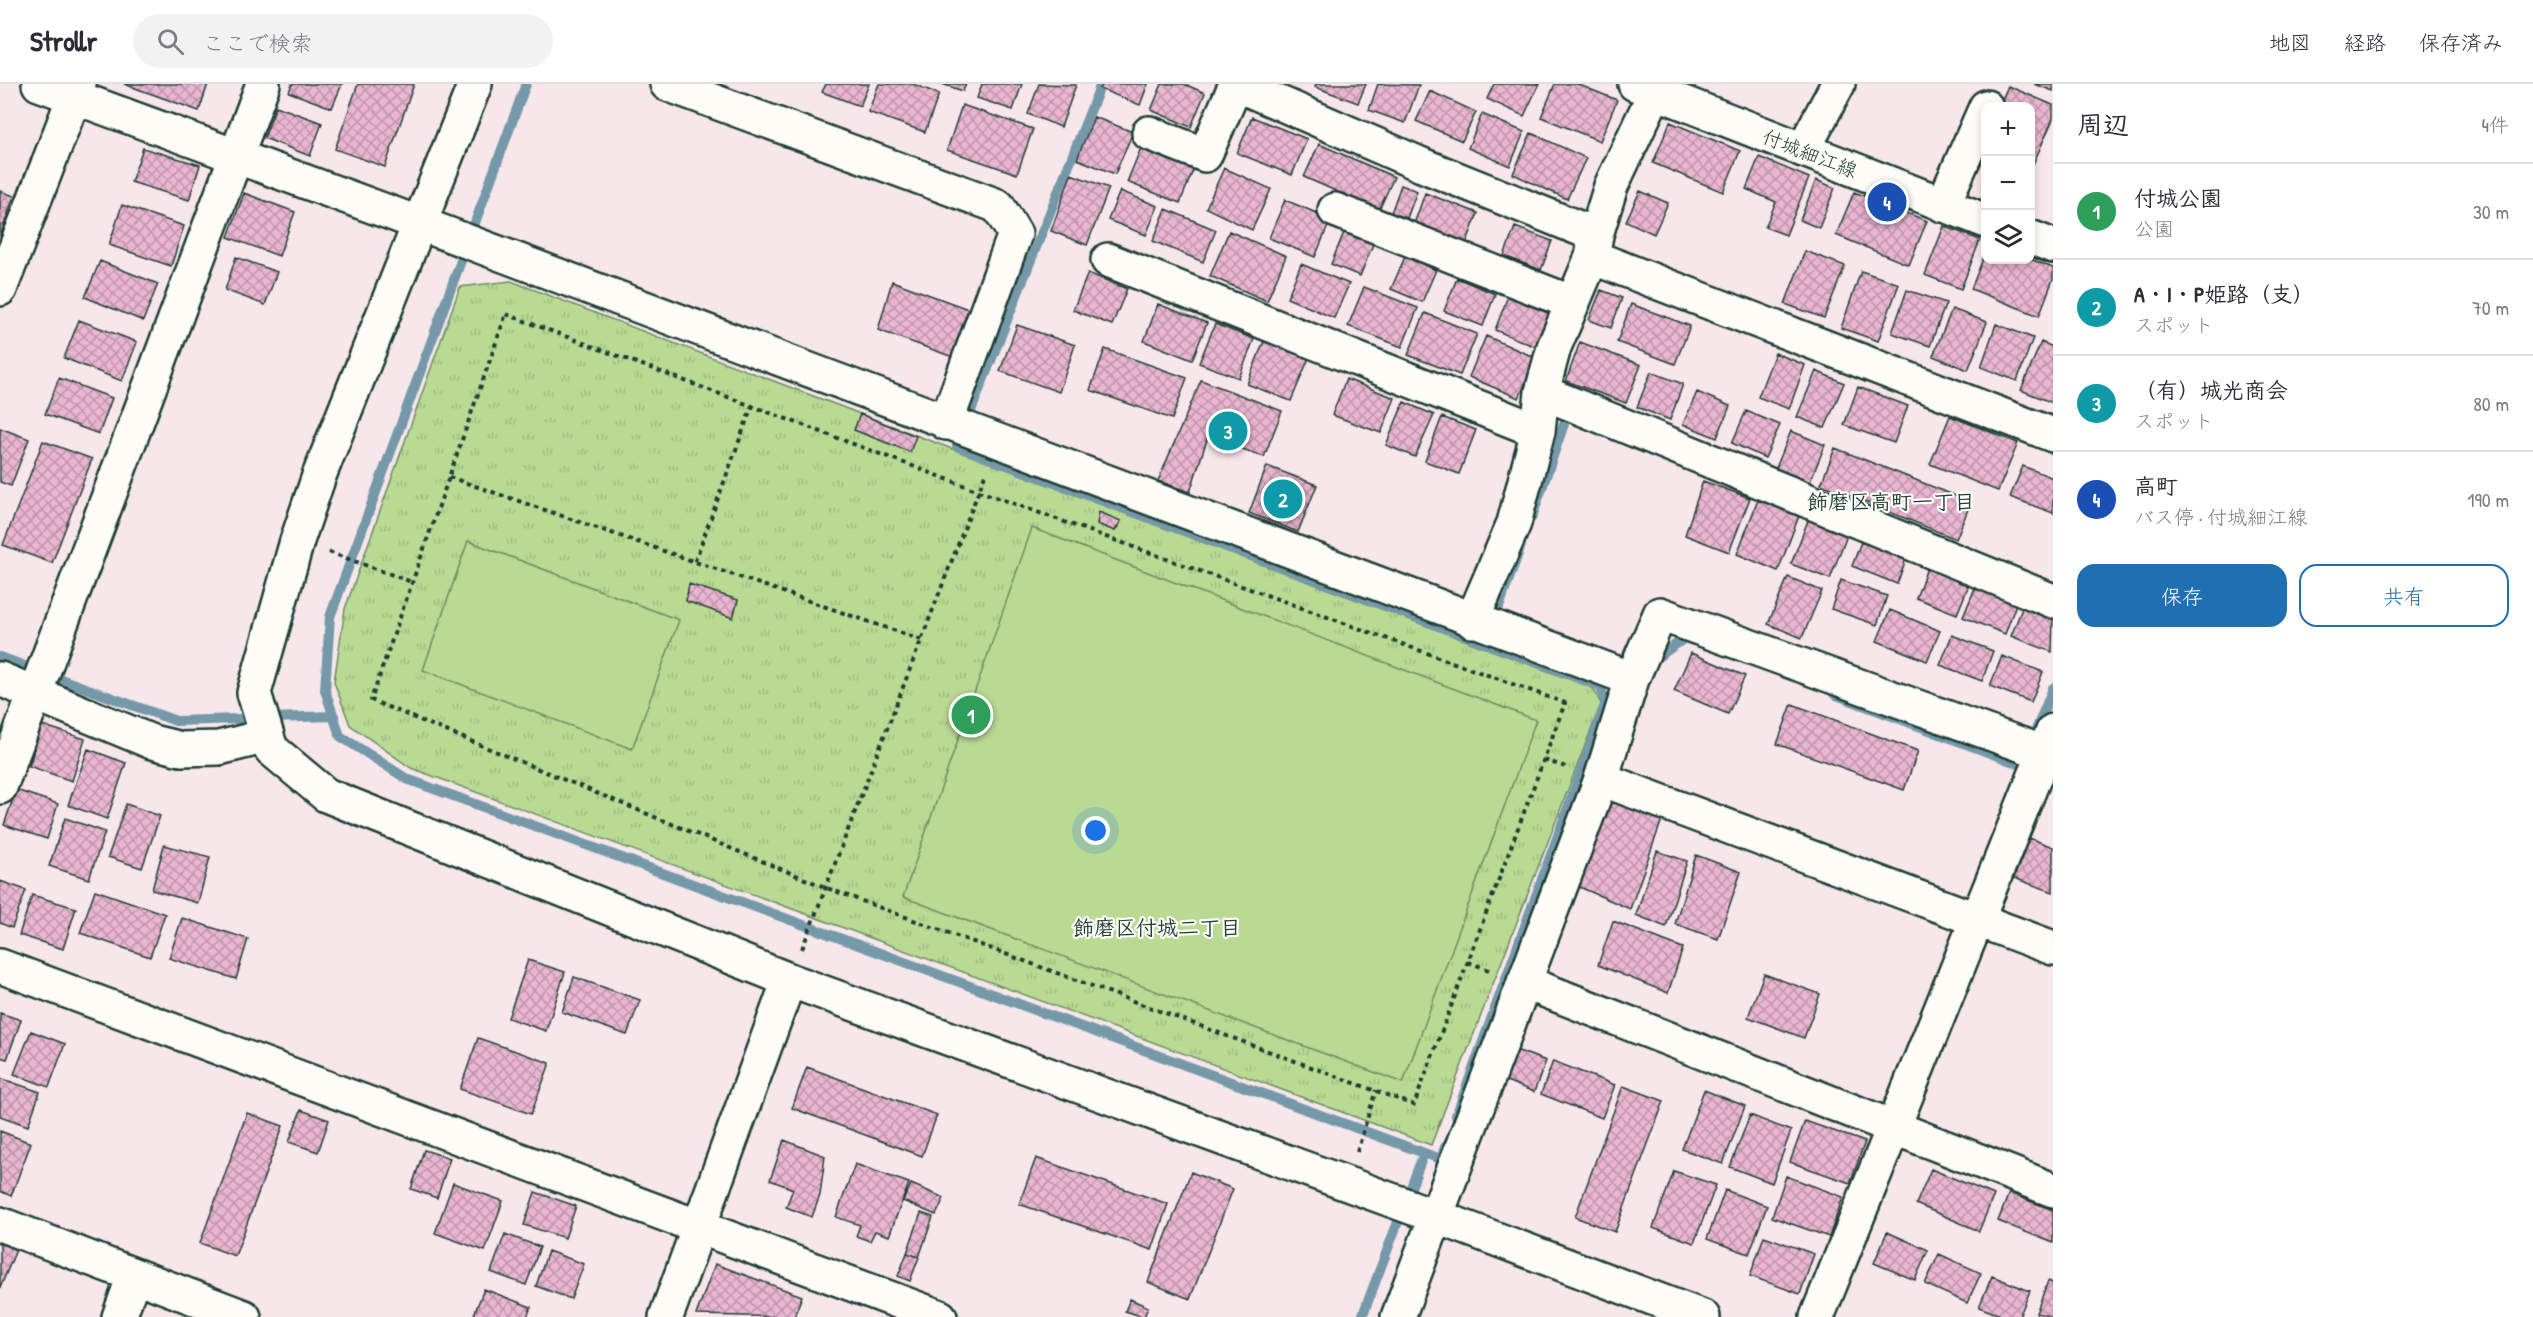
<!DOCTYPE html>
<html lang="ja">
<meta charset="utf-8">
<style>
body{margin:0;font-family:"Patrick Hand","Klee One",sans-serif;background:#f2f2f3;color:#2b2b33}
.controls{position:absolute;right:18px;top:18px;display:grid;overflow:hidden;border-radius:12px;box-shadow:0 3px 9px #0003}
.controls button{width:54px;height:54px;display:grid;place-items:center;padding:0;border:0;border-bottom:2px solid #e1e1e2;background:#fff;color:#2b2b33;font:30px sans-serif}
.you{position:absolute;left:1096px;top:747px;width:21px;height:21px;margin:-15px;border:4px solid #fff;border-radius:50%;background:#1a73e8;box-shadow:0 0 0 9px #1a73e833}
.badge{display:grid;place-items:center;width:39px;height:39px;border-radius:50%;background:#1f6fb2;color:#fff;font-size:20px;font-weight:700}
.pin{position:absolute;translate:-50% -50%;border:3px solid #fff;box-shadow:0 2px 6px #0006}
.list{margin:0;padding:0;list-style:none}
h2{display:flex;justify-content:space-between;align-items:center;height:78px;margin:0;padding:0 24px;font-size:26px}
h2 small{font-size:20px;font-weight:400;color:#7c7c81}
.list li{display:grid;grid-template-columns:39px 1fr auto;gap:18px;align-items:center;box-sizing:border-box;height:96px;padding:0 24px;border-top:2px solid #e1e1e2}
.list b{display:block;font-size:22px;white-space:nowrap}
.list p{margin:0;font-size:20px;white-space:nowrap;color:#7c7c81}
.list em{font-size:20px;font-style:normal;color:#7c7c81}
.actions{display:flex;gap:12px;padding:18px 24px}
.actions a{flex:1;padding:14px 0;border:2px solid #1f6fb2;border-radius:18px;text-align:center;font-size:21px;color:#1f6fb2}
.actions .main{background:#1f6fb2;color:#fff}
.icon{flex:none;width:33px;height:33px;fill:none;stroke:currentColor;stroke-width:2;stroke-linecap:round;stroke-linejoin:round}
.map{position:relative;flex:none;width:2053px;height:1233px;overflow:hidden}
header{display:flex;align-items:center;gap:36px;box-sizing:border-box;height:84px;padding:0 30px;background:#fff;border-bottom:2px solid #e1e1e2}
header strong{font-size:28px}
nav{display:flex;gap:33px;margin-inline-start:auto;font-size:21px}
.search{width:420px;height:54px;background:#f2f2f3;display:flex;align-items:center;gap:15px;box-sizing:border-box;padding:0 21px;border-radius:33px;color:#7c7c81;font-size:22px}
main{display:flex}
aside{flex:1;background:#fff}
.map>svg:first-child{display:block}
.park{fill:url(#park-tufts);stroke:#6c8c64;stroke-width:1.5}
.pitch{fill:#b9da93;stroke:#6c8c64;stroke-width:1.5}
.lines{fill:none;stroke-linecap:round;stroke-linejoin:round}
.stream{stroke:#7499a9;stroke-width:10}
.building{fill:url(#building-cross-hatch);stroke:#1f3d34;stroke-width:1.5}
.street-casing{stroke:#1f3d34;stroke-width:38}
.secondary-casing{stroke:#1f3d34;stroke-width:38}
.path{stroke:#1f3d34;stroke-width:4;stroke-dasharray:4.5 4.5;stroke-linecap:butt}
.street{stroke:#fdfcf7;stroke-width:33}
.secondary{stroke:#fdfcf7;stroke-width:33}
.labels{text-anchor:middle;dominant-baseline:central;stroke-width:4.5;stroke-linejoin:round;paint-order:stroke}
.street-label{font-size:20px;fill:#1f3d34;stroke:#fdfcf7}
.neighbourhood-label{font-size:21px;font-weight:bold;fill:#1f3d34;stroke:#fdfcf7}
</style>
<header>
<strong>Strollr</strong>
<div class="search"><svg class="icon" aria-label="search" viewBox="0 0 24 24"><circle cx="10" cy="10" r="6"/><path d="M15 15l6 6"/></svg>ここで検索</div>
<nav><a>地図</a><a>経路</a><a>保存済み</a></nav>
</header>
<main>
<div class="map">
<svg width="2053" height="1233" viewBox="0 0 2053 1233">
<defs>
<pattern id="park-tufts" width="24" height="20" patternUnits="userSpaceOnUse" patternTransform="scale(1.5)"><rect width="24" height="20" fill="#b9da93"/><path d="M3 7l-1-3M5 7V3M7 7l1-3M15 17l-1-3M17 17v-4M19 17l1-3" fill="none" stroke="#9fbc7f"/></pattern>
<pattern id="building-cross-hatch" width="8" height="8" patternUnits="userSpaceOnUse" patternTransform="scale(1.5)"><rect width="8" height="8" fill="#e9b5d0"/><path d="M0 0l8 8M0 8l8-8" fill="none" stroke="#bc94aa"/></pattern>
</defs>
<rect width="100%" height="100%" fill="#f7e7eb"/>
<filter id="ink" filterUnits="userSpaceOnUse"><feTurbulence type="fractalNoise" baseFrequency=".0167" numOctaves="2"/><feDisplacementMap in="SourceGraphic" scale="12" xChannelSelector="R" yChannelSelector="G"/><feConvolveMatrix kernelMatrix="1 2 1 2 8 2 1 2 1" color-interpolation-filters="sRGB"/></filter>
<g filter="url(#ink)">
<path class="park" d="M511 197 955 366 1593 604 1601 620 1431 1061 411 684 350 641 334 598 345 525 460 203Z"/>
<path class="pitch" d="M1032 444 1536 636 1403 999 903 813Z
M468 457 679 536 632 665 423 586Z"/>
<g class="lines">
<path class="stream" d="M526 0 330 533 325 606 340 652 407 695 1424 1069 1362 1233
M1101 0 957 362 1600 602 1606 619 1456 1032
M1532 433 1565 337
M1493 540 1521 461
M0 573 176 637 334 632
M1648 580 1685 554 1693 557
M1834 610 2022 681 2027 668
M2034 651 2053 604
M1424 1069 1441 1075 1445 1063"/>
</g>
<path class="building" d="M124 0H208L199 27Z
M292 0H342L332 24 289 8Z
M358 0H414L385 83 335 65Z
M826 0H869L860 22 822 8Z
M879 0H913L939 10 925 48 868 28Z
M942 0H966L963 7Z
M982 0H1022L1013 26 977 14Z
M1039 0 1076 1 1061 43 1028 30Z
M1103 0H1148L1140 21 1100 5Z
M1162 0H1184L1205 9 1191 43 1151 26Z
M1316 0H1366L1358 19 1315 3Z
M1378 0 1419 1 1405 39 1369 26Z
M1494 0H1539L1524 32 1487 15Z
M1555 0H1577L1617 16 1600 57 1541 33Z
M2034 0H2053V7Z
M2008 2 2053 21V35L2033 80 2030 79V22H1999Z
M1430 7 1476 28 1462 57 1416 37Z
M962 21 1033 45 1017 90 947 66Z
M276 22 322 39 310 72 264 54Z
M1482 30 1524 48 1510 82 1468 64Z
M1094 33 1133 48 1115 90 1077 75Z
M1252 33 1307 55 1292 91 1237 69Z
M1670 38 1740 67 1723 108 1653 79Z
M1531 49 1586 74 1567 115 1513 90Z
M1319 60 1394 93 1379 126 1304 93Z
M143 64 200 81 189 116 131 98Z
M1141 64 1194 84 1180 119 1127 98Z
M1759 73 1809 94 1786 151 1765 143 1776 118 1746 105Z
M1224 84 1271 105 1252 146 1206 124Z
M1071 90 1109 104 1087 161 1051 147Z
M1816 96 1835 104 1819 144 1800 136Z
M1401 101 1417 107 1407 134 1391 129Z
M0 107 14 112 0 153Z
M1120 107 1158 122 1146 151 1108 136Z
M1640 107 1668 119 1654 150 1626 137Z
M1854 108 1927 137 1909 181 1836 151Z
M244 109 295 128 279 172 228 153Z
M1425 109 1478 129 1466 160 1414 140Z
M1285 116 1331 135 1315 173 1269 154Z
M122 121 184 142 171 182 109 161Z
M1166 125 1216 146 1203 178 1153 157Z
M1944 142 1980 156 1961 205 1925 191Z
M1515 143 1552 157 1541 186 1504 172Z
M1345 146 1374 158 1360 192 1331 180Z
M1229 147 1286 172 1267 217 1210 192Z
M1805 167 1845 182 1824 234 1785 220Z
M1986 167V176L2030 175 2053 184V195L2039 232 1971 205Z
M236 173 277 188 265 221 225 206Z
M1405 173 1436 186 1422 218 1391 205Z
M100 177 158 200 143 237 85 213Z
M1301 180 1349 200 1334 234 1287 214Z
M1861 187 1899 200 1878 257 1841 244Z
M1088 189 1127 205 1112 241 1073 226Z
M1457 194 1495 210 1483 242 1444 227Z
M892 197 968 225 953 273 878 246Z
M1364 203 1418 224 1402 263 1348 242Z
M1601 206 1622 214 1611 244 1589 236Z
M1907 206 1946 219 1930 262 1892 249Z
M1508 212 1550 230 1536 263 1495 246Z
M1158 220 1207 239 1192 276 1144 257Z
M1631 220 1690 242 1675 280 1617 258Z
M1952 225 1987 238 1968 286 1933 272Z
M1425 229 1477 250 1460 291 1408 271Z
M79 236 137 258 122 297 64 274Z
M1215 240 1254 255 1239 294 1199 279Z
M1996 240 2033 254 2017 297 1981 283Z
M1017 241 1075 261 1059 308 1000 287Z
M1486 252 1536 274 1519 314 1469 293Z
M1264 257 1309 274 1291 317 1247 300Z
M1580 258 1641 281 1626 319 1566 297Z
M2041 258 2053 263V319L2021 306Z
M1105 265 1187 294 1172 335 1090 306Z
M1775 269 1805 281 1789 325 1758 313Z
M1816 287 1844 299 1825 344 1797 333Z
M1651 288 1683 300 1670 336 1637 323Z
M59 294 112 314 99 350 45 330Z
M1346 295 1395 314 1381 349 1332 331Z
M1201 296 1282 327 1264 373 1208 352 1190 408 1158 397Z
M1858 303 1908 322 1894 359 1844 341Z
M1697 308 1730 322 1717 354 1683 340Z
M1404 318 1434 331 1415 373 1386 361Z
M1746 327 1780 341 1765 374 1732 359Z
M860 330 916 352 910 368 854 346Z
M1950 332 2018 359 1998 407 1930 380Z
M1442 333 1476 346 1459 390 1425 377Z
M0 344 29 355 11 402 0 398Z
M1791 347 1825 361 1810 398 1776 384Z
M43 357 92 375 52 479 3 461Z
M1835 364 1971 418 1956 455 1821 400Z
M1267 382 1317 401 1298 448 1249 429Z
M2023 382 2053 394V429L2010 413Z
M1703 397 1750 414 1729 468 1685 451Z
M1758 416 1799 432 1778 487 1737 470Z
M1099 428 1121 437 1115 447 1097 440Z
M1809 434 1848 448 1830 495 1791 480Z
M1861 458 1906 475 1897 500 1852 482Z
M1927 484 1969 501 1957 530 1916 514Z
M1788 493 1822 507 1802 554 1768 540Z
M1841 496 1887 512 1877 541 1831 525Z
M689 500 738 516 733 534 686 517Z
M1975 504 2016 520 2005 550 1963 533Z
M2023 522 2053 534 2052 568 2011 552Z
M1890 526 1940 547 1927 577 1877 557Z
M1952 551 1993 567 1982 597 1940 581Z
M1691 569 1745 592 1728 630 1674 607Z
M2002 572 2043 588 2031 618 1990 602Z
M1792 620 1918 667 1904 706 1777 660Z
M42 641 85 655 72 697 29 682Z
M88 665 126 679 107 735 68 721Z
M16 706 58 720 47 755 4 741Z
M1609 709 1664 730 1630 825 1575 801Z
M126 720 160 732 142 784 108 773Z
M65 734 105 748 89 795 49 782Z
M2029 754 2053 763V808L2014 794Z
M164 761 210 773 198 819 152 806Z
M1657 767 1687 777 1666 843 1636 831Z
M1696 771 1741 788 1718 855 1675 840Z
M0 797 26 806 12 844 0 839Z
M95 806 165 830 150 873 80 849Z
M32 811 76 824 63 865 19 851Z
M182 834 248 855 236 895 169 874Z
M1613 837 1683 864 1668 909 1598 881Z
M528 876 565 888 546 947 508 934Z
M1764 890 1820 910 1804 954 1748 933Z
M574 893 640 916 627 951 562 928Z
M0 929 21 936 7 975 0 973Z
M31 947 65 960 49 1003 14 990Z
M478 954 550 979 531 1030 460 1005Z
M1516 966 1546 977 1534 1008 1504 996Z
M1553 977 1615 1001 1602 1034 1541 1010Z
M807 983 937 1031 922 1072 792 1024Z
M0 994 40 1008 28 1042 0 1032Z
M1623 1002 1664 1017 1615 1148 1575 1133Z
M1704 1006 1745 1022 1723 1080 1682 1065Z
M301 1026 329 1036 318 1068 289 1058Z
M247 1029 283 1042 235 1172 200 1159Z
M1750 1031 1791 1047 1772 1099 1730 1083Z
M1805 1037 1865 1058 1850 1099 1790 1078Z
M0 1047 31 1059 11 1112 0 1107Z
M784 1056 825 1072 820 1111 812 1133 786 1123 793 1105 770 1096Z
M424 1066 450 1074 437 1114 411 1105Z
M1036 1074 1168 1120 1152 1166 1019 1120Z
M855 1080 909 1099 889 1152 875 1147 870 1157 856 1152 860 1141 836 1133Z
M1931 1085 1994 1111 1979 1147 1916 1120Z
M1674 1087 1716 1101 1694 1159 1653 1144Z
M1191 1088 1233 1105 1190 1215 1148 1198Z
M1786 1092 1843 1113 1829 1153 1772 1133Z
M453 1099 503 1117 485 1167 435 1149Z
M911 1100 944 1114 936 1131 903 1117Z
M1725 1106 1767 1122 1749 1170 1707 1155Z
M535 1108 576 1122 565 1154 524 1141Z
M2009 1109 2053 1126V1159L1998 1137Z
M921 1129 933 1133 919 1173 907 1169Z
M1887 1148 1928 1166 1915 1196 1874 1179Z
M505 1150 540 1163 526 1201 491 1188Z
M1764 1152 1814 1170 1800 1210 1750 1192Z
M0 1159 16 1166 0 1204Z
M548 1167 584 1180 571 1215 536 1202Z
M907 1169 919 1173 910 1197 898 1192Z
M1939 1170 1981 1189 1967 1219 1925 1200Z
M715 1180 802 1212 794 1233 696 1231Z
M1992 1192 2030 1207 2019 1233H2005L1979 1223Z
M2048 1197 2053 1199V1233L2036 1229Z
M484 1205 531 1223 527 1233H473Z
M1130 1215 1148 1223 1144 1233 1125 1227Z"/>
<g class="lines">
<defs>
<path id="street" d="M39 0 421 140 1632 595 1601 695 1398 1233
M667 0 998 122 1015 150 946 339
M1149 49 1205 71 1236 0 1422 81 1596 151
M1803 66 1838 0
M1943 121 1986 23
M1335 126 1573 219
M1592 173 2053 351
M1108 176 1538 347
M0 205 79 0
M1542 308 2053 517
M1472 537 1514 439 1538 347 1542 308 1554 263 1592 173 1596 151 1611 102 1659 0
M0 595 152 658 181 665 219 664 267 652
M1632 595 1660 530 2053 672
M1601 695 2053 864
M0 703 263 0
M0 882 940 1233
M1524 898 2053 1106
M0 1140 244 1233
M119 1233 134 1192
M1817 1233 2053 647"/>
<path id="secondary" d="M475 0 319 392 297 457 254 609 271 665 326 711 789 896 1435 1132 1703 1233
M1635 0 1986 137
M2030 153 2053 162
M666 1233 789 896"/>
</defs>
<use href="#street" class="street-casing"/>
<use href="#secondary" class="secondary-casing"/>
<path class="path" d="M506 230 979 407 1565 619 1414 1021 827 804 371 616Z
M449 393 922 556
M329 468 412 498
M695 477 752 322
M1544 676 1569 684
M802 865 986 388
M1468 878 1492 887
M1357 1068 1376 1006"/>
<use href="#street" class="street"/>
<use href="#secondary" class="secondary"/>
</g>
</g>
<g class="labels">
<g class="street-label">
<text transform="translate(1810 69) rotate(21)">付城細江線</text>
</g>
<g class="neighbourhood-label">
<text x="1891" y="417">飾磨区高町一丁目</text>
<text x="1157" y="843">飾磨区付城二丁目</text>
</g>
</g>
</svg>
<div class="controls">
<button>+</button>
<button>−</button>
<button><svg class="icon" aria-label="layers" viewBox="0 0 24 24"><path d="M12 4l9 5-9 5-9-5zM3 14l9 5 9-5"/></svg></button>
</div>
<div class="you"></div>
<div class="pin badge" style="left:971px;top:631px;background:#2e9e5b">1</div>
<div class="pin badge" style="left:1283px;top:415px;background:#0f9aa8">2</div>
<div class="pin badge" style="left:1228px;top:347px;background:#0f9aa8">3</div>
<div class="pin badge" style="left:1887px;top:118px;background:#1a4fb4">4</div>
</div>
<aside>
<h2>周辺<small>4件</small></h2>
<ul class="list">
<li><span class="badge" style="background:#2e9e5b">1</span><div><b>付城公園</b><p>公園</p></div><em>30 m</em></li>
<li><span class="badge" style="background:#0f9aa8">2</span><div><b>A・I・P姫路（支）</b><p>スポット</p></div><em>70 m</em></li>
<li><span class="badge" style="background:#0f9aa8">3</span><div><b>（有）城光商会</b><p>スポット</p></div><em>80 m</em></li>
<li><span class="badge" style="background:#1a4fb4">4</span><div><b>高町</b><p>バス停 · 付城細江線</p></div><em>190 m</em></li>
</ul>
<div class="actions"><a class="main">保存</a><a>共有</a></div>
</aside>
</main>
